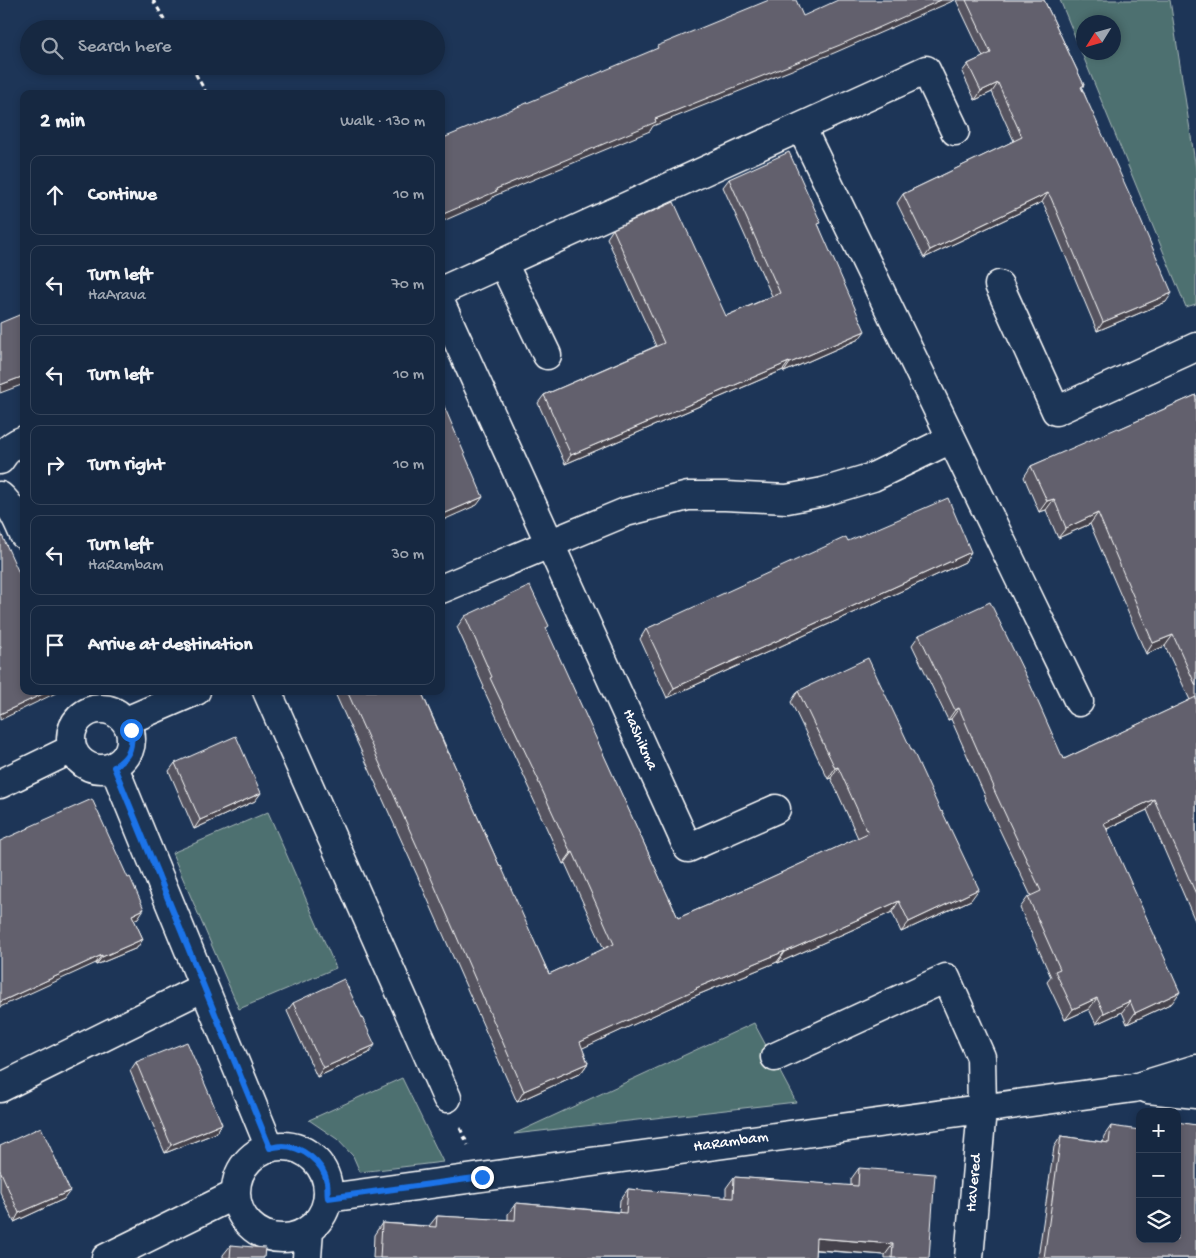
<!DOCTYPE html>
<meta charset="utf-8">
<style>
body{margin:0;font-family:"Gochi Hand",sans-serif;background:#1f3048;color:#f1f3f6}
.controls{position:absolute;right:15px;bottom:15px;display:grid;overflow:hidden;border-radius:10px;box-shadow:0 2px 8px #0003}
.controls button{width:45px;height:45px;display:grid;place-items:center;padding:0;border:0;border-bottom:1px solid #35445a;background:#162841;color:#f1f3f6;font:25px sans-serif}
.compass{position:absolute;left:1076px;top:15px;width:45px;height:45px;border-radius:50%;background:#162841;box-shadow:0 2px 8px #0003;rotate:233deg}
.stop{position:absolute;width:15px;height:15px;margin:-11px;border:4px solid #1a73e8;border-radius:50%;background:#fff}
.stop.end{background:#1a73e8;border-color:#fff;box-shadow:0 1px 5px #0008}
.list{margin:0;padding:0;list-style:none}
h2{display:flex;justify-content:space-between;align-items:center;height:65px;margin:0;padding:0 20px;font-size:21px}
h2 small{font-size:16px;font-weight:400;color:#9ea6b1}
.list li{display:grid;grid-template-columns:32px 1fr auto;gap:15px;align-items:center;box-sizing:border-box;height:80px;margin:0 10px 10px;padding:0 10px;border:1px solid #35445a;border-radius:10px}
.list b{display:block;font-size:19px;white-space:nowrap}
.list p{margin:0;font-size:16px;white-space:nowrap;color:#9ea6b1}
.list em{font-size:16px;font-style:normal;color:#9ea6b1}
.icon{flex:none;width:28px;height:28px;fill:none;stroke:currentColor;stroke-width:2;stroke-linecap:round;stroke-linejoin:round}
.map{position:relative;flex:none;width:1196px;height:1258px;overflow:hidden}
.search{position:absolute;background:#162841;box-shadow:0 2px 8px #0003;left:20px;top:20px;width:425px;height:55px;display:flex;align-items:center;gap:12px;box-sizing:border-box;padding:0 18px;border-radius:28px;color:#9ea6b1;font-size:19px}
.panel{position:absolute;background:#162841;box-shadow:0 2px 8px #0003;left:20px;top:90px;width:425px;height:605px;border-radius:10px}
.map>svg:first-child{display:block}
.green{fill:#4e6f6f;stroke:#a6b7b7;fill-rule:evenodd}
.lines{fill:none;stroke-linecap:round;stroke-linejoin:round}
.minor-casing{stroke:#fff;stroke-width:31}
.path{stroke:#fff;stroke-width:3;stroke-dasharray:5 4;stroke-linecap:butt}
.minor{stroke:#1d3557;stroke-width:28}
.wall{fill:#54535e;stroke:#fff}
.shaded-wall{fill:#45434c;stroke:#fff}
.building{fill:#62606d;stroke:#fff}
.route{stroke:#1a73e8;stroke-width:6}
.labels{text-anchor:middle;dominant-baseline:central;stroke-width:4.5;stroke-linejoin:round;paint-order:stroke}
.street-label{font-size:16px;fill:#fff;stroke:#1d3557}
</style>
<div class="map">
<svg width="1196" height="1258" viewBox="0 0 1196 1258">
<rect width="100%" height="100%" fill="#1d3557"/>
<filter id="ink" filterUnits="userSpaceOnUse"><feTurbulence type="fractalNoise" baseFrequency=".02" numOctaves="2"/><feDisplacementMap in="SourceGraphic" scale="10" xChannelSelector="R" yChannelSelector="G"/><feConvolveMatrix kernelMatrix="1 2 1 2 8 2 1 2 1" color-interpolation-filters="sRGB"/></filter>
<g filter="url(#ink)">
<path class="green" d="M1060 0H1170L1196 169V304L1186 307ZM1114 22V52H1084V22Z
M268 812 336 968 239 1009 172 853Z
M754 1023 796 1102 514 1134Z
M402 1078 443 1162 360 1172 353 1156 337 1139 309 1120Z"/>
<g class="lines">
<defs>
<path id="minor" d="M801 127 1079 702
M503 263 547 355
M999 285 1056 411 1196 347
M441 291 926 70 955 131
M441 304 688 848 776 809
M0 460C6 450 13 444 24 440
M0 496C12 506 18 521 24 535
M441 589 626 512 688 496H725L787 499 823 492 873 477 951 439
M267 691 447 1098
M71 739a30 30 0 1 1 60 0a30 30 0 1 1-60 0Z
M126 721 196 691
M114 767 270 1148
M0 784 72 749
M775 1057 946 978 981 1057 982 1109 969 1258
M0 1088 204 987
M1148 1089 1196 1094
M236 1192a46 46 0 1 1 92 0a46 46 0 1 1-92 0Z
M328 1198 1134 1088 1196 1069
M106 1258 236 1194
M307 1258 309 1229"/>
</defs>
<use href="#minor" class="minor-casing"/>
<path class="path" d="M153 0 170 29
M191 66 207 94
M460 1128 468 1145"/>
<use href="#minor" class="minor"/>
</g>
<path class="wall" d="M956 0H1044L1084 85 1082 88 1166 302 1097 331 1045 207 1042 202 924 258 897 203 903 194 1014 141 992 92 975 100 962 72 968 64 983 57Z
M729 179 819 226 859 339 784 372 783 370 565 464 538 403 544 395 656 346 607 238 613 229 726 316 772 296 723 187Z
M1196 395V923L1147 810 1107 829 1172 1003 1127 1024 1122 1012 1096 1024 1089 1009 1065 1020 1047 982 1051 977 1020 908 1028 897 1031 896 985 799 986 798 951 719 948 720 912 645 919 635 1062 756 1064 759 1190 700 1165 646 1146 654 1090 524 1058 538 1046 510 1039 512 1024 477 1031 466 1119 429Z
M848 541 965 562 667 698 640 639 646 629Z
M465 616 546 630 678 918 750 887 858 838 831 778 828 779 791 702 798 691 971 900 901 932 892 912 778 963 777 962 690 998 689 999 582 1048 588 1063 581 1073 517 1102 417 875 334 691H421L500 867 549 974 604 949 565 863 563 864 530 792 531 791 483 688 484 687 457 627Z
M175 763 255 801 194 829 169 771Z
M29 827 138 918 134 920 143 939 137 948 96 965 27 829Z
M293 1003 369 1053 317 1077 287 1011Z
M136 1062 222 1124 216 1133 165 1153 130 1071Z
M1111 1126 1140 1239 1196 1258H1038L1054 1147 1061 1136 1103 1142 1104 1136Z
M0 1146 64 1199 14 1222 0 1192Z
M859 1168 929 1258H885V1255L815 1250V1258H373L374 1235 382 1223 429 1226 437 1216 508 1220V1214L516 1203 619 1212 620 1200 628 1189 726 1198V1188L734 1177 851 1186V1179Z
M231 1245 264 1258H223V1255Z"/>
<path class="shaded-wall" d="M941 0H955L834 53 653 126 650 131 494 196 491 200 441 222V215L496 189 655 119Z
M998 83 992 92 975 100 981 91Z
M1048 193 1042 202 924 258 930 250Z
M1172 293 1166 302 1097 331 1103 322Z
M865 331 859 339 784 372 790 363Z
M789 362 783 370 565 464 571 455Z
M24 376V384L0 393V385Z
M483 497 477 505 441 521V515Z
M1054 499 1046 510 1039 512 1047 501Z
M1098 513 1090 524 1058 538 1066 528Z
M971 552 965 562 667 698 674 688Z
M1173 635 1165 646 1146 654 1153 643Z
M49 691H60L0 720V714Z
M959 708 951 719 948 720 955 710Z
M838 767 831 778 828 779 835 768Z
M261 793 255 801 194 829 200 820Z
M1154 799 1147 810 1096 834 1104 823Z
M573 852 565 863 563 864 571 853Z
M979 889 971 900 901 932 909 922Z
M899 901 892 912 778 963 785 952Z
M144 909 138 918 126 923 132 915Z
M143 939 137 948 96 965 102 957Z
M785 951 777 962 690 998 689 999 572 1053 580 1042 696 988Z
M102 955 96 963 0 1007V1002Z
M1180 992 1172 1003 1127 1024 1135 1013Z
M1097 998 1089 1009 1065 1020 1073 1009Z
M1130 1001 1122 1012 1096 1024 1104 1013Z
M375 1045 369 1053 317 1077 323 1068Z
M588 1063 581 1073 517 1102 524 1091Z
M222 1124 216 1133 165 1153 171 1145Z
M70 1191 64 1199 14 1222 19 1213Z
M816 1238 893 1244 885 1255 808 1249Z"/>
<path class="building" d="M769 0H796L803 16 838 0H941L840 45 655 119 656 122 496 189 497 191 441 215V139L658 48 657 46Z
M966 0H1044L1084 85 1081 87 1129 193 1172 293 1103 322 1051 198 1048 193 930 250 903 194 1022 137 998 83 981 91 968 64 991 53Z
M789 152 821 223 818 224 865 331 790 363 789 362 571 455 544 395 664 343 613 229 674 202 726 316 780 293 729 179Z
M24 313V376L0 385V323Z
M1196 395V686L1173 635 1153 643 1098 513 1066 528 1054 499 1047 501 1031 466 1118 428 1119 429Z
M441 399 483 497 441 515Z
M948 498 971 552 674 688 646 629 846 537 848 541Z
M0 531 24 584V691H49L0 714V648H1L0 645Z
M530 586 549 626 546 628 678 918 750 887 868 833 838 767 835 768 798 691 868 658 912 751H913L941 812 942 811 979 889 909 922 899 901 785 952V951L696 988 697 989 580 1042 588 1063 524 1091 425 864 347 691H421L448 753H449L500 867 501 866 549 974 614 944 573 852 571 853 538 781H539L490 678 492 677 465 616Z
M990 602 1030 684 1062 756H1063L1064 759 1196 697V759L1195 760 1196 761V894L1154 799 1104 823 1180 992 1135 1013 1130 1001 1104 1013 1097 998 1073 1009 1055 971 1060 969 1028 897 1041 891 993 788 994 787 959 708 955 710 919 635Z
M236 736 261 793 200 820 175 763Z
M92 799 128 878 130 877 144 909 132 915 143 939 102 957V955L0 1002V841L29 828V827Z
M344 979 375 1045 323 1068 293 1003Z
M187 1042 222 1124 171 1145 136 1062Z
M1177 1122 1196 1125V1258H1044L1061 1136 1109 1143 1111 1126 1140 1130V1239H1177Z
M41 1127 70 1191 19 1213 0 1170V1146Z
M859 1168 935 1174 929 1258H892L893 1244 816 1238 815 1258H380L382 1223 436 1227 437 1216 515 1220 516 1203 626 1213 628 1189 733 1198 734 1177 858 1186Z
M231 1245 265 1248 264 1258H230Z"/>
</g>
<g class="lines" filter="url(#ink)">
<path class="route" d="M131 730C133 749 129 757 114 767L270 1148C274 1147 278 1146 282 1146 302 1146 323 1162 327 1182 328 1187 327 1193 328 1198L482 1177"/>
</g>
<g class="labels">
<g class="street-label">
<text transform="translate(639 740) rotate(66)">HaShikma</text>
<text transform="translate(731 1143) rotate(-8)">HaRambam</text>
<text transform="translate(975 1183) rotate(-85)">HaVered</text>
</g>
</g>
</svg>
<div class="controls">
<button>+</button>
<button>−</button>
<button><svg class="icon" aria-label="layers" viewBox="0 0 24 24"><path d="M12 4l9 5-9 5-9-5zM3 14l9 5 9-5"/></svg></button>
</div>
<svg class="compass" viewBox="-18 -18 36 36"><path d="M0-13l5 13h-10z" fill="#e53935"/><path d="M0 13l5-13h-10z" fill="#9ea6b1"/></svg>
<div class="stop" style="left:131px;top:730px"></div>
<div class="stop end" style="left:482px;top:1177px"></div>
<div class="search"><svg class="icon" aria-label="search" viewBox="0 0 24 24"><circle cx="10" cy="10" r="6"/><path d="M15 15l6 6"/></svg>Search here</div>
<section class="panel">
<h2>2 min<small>Walk · 130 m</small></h2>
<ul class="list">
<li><svg class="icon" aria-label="ahead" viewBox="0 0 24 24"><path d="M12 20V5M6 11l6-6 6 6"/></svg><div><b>Continue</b></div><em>10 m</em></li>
<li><svg class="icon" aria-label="left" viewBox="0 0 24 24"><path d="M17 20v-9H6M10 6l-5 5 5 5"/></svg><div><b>Turn left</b><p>HaArava</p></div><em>70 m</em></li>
<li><svg class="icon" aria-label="left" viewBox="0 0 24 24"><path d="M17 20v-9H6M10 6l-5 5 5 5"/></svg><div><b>Turn left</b></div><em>10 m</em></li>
<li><svg class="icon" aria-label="right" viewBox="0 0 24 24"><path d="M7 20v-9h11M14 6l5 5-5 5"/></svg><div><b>Turn right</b></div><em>10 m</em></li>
<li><svg class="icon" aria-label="left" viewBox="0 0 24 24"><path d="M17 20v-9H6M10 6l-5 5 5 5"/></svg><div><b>Turn left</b><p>HaRambam</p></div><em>30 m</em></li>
<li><svg class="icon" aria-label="arrive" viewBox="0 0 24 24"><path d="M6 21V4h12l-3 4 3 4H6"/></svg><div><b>Arrive at destination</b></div></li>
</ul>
</section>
</div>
